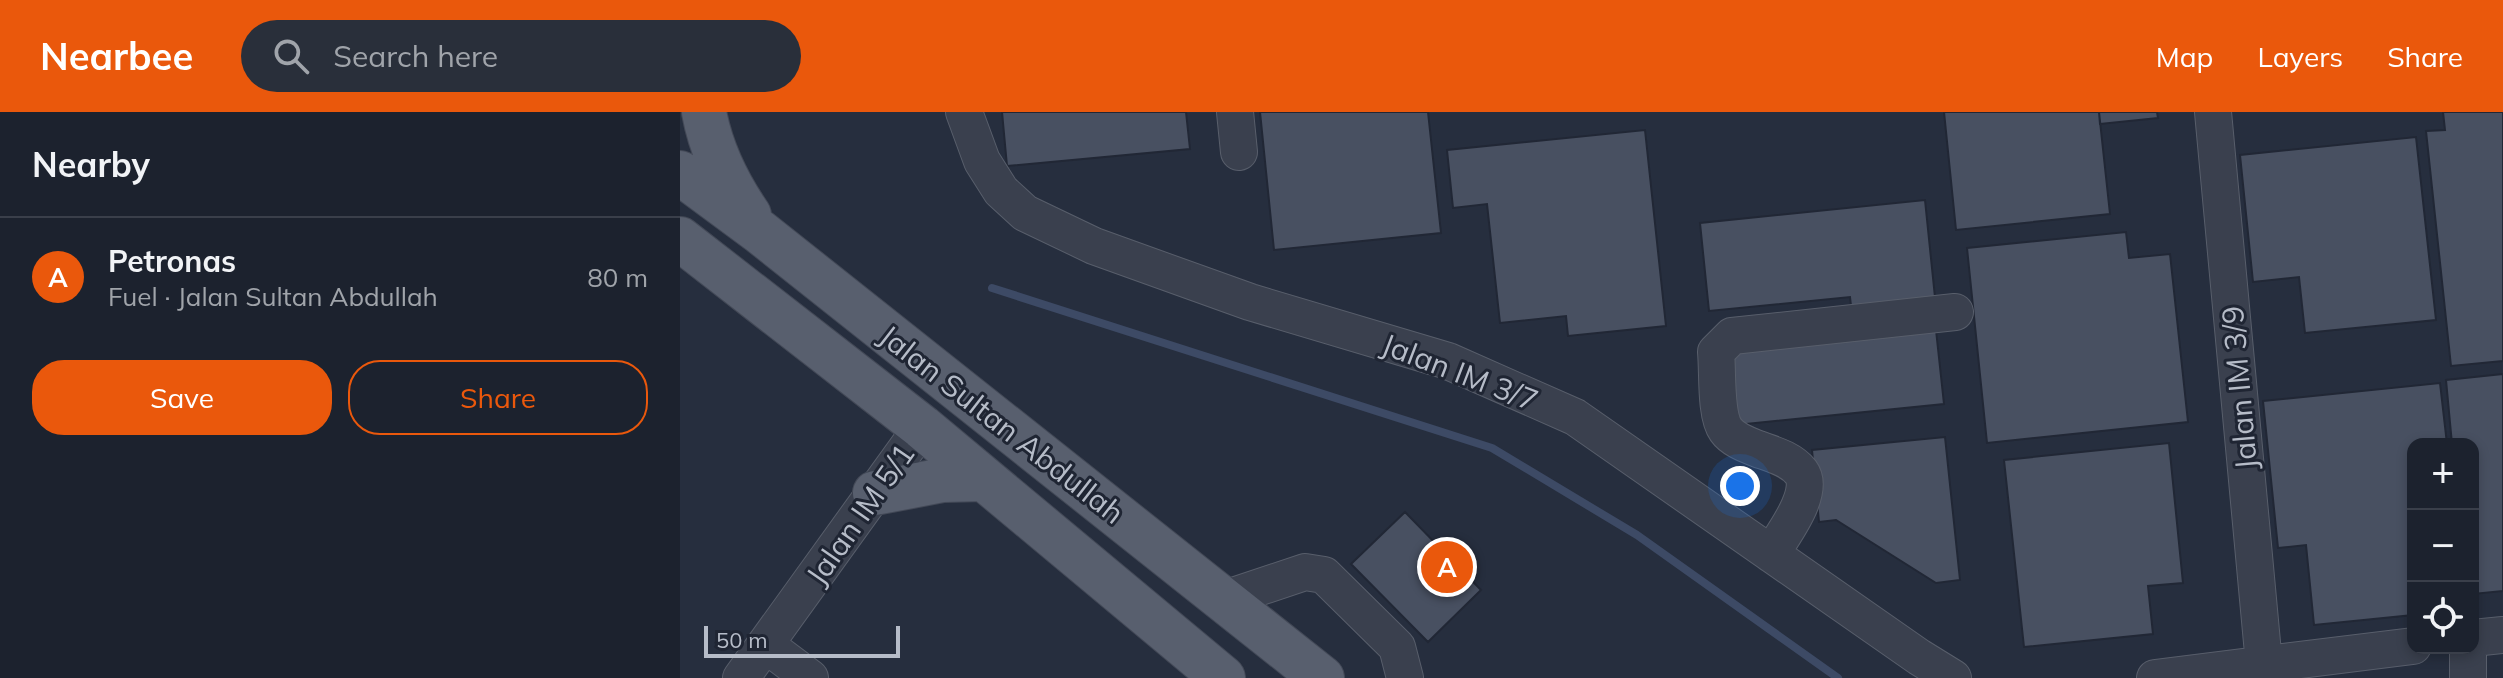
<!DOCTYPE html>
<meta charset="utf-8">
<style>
body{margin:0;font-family:Mulish,sans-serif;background:#292f3a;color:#f1f3f6}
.controls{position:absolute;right:24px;bottom:24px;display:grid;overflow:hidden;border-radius:16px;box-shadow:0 4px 12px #0003}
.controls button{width:72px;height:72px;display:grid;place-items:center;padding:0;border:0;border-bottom:2px solid #3a3f4a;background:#1c222e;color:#f1f3f6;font:40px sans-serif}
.scale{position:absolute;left:24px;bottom:20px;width:196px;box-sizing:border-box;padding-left:8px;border:4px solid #b6bcc8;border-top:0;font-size:22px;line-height:28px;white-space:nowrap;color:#b6bcc8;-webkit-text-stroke:6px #1f2533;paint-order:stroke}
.you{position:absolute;left:1060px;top:374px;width:28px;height:28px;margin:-20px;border:6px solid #fff;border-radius:50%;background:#1a73e8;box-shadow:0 0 0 12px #1a73e833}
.badge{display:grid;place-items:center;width:52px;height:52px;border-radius:50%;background:#ea580c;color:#fff;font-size:26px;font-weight:700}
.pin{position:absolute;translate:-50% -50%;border:4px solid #fff;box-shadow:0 2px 8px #0006}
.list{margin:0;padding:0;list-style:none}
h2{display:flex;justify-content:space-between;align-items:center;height:104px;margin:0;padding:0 32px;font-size:34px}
h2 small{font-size:26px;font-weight:400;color:#a0a4aa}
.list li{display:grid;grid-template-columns:52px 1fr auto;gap:24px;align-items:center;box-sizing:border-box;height:120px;padding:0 32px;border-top:2px solid #3a3f4a}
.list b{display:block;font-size:30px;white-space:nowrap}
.list p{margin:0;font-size:26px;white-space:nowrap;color:#a0a4aa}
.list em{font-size:26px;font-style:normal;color:#a0a4aa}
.actions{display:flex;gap:16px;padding:24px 32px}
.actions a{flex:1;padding:18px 0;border:2px solid #ea580c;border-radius:32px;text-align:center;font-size:28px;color:#ea580c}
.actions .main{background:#ea580c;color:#fff}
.icon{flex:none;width:44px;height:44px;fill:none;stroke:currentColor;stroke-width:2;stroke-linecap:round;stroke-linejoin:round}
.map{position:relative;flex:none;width:1823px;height:566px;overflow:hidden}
header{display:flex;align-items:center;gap:48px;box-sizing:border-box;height:112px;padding:0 40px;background:#ea580c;color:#fff}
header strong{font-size:38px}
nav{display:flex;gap:44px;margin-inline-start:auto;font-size:28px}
.search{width:560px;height:72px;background:#292f3a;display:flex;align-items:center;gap:20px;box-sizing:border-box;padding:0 28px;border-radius:44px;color:#a0a4aa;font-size:30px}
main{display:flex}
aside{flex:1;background:#1c222e}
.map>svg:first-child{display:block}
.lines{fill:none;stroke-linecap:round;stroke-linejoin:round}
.stream{stroke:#3d4a65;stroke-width:8}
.building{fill:#485061;stroke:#212735;stroke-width:2}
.minor-casing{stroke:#585e6b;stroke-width:38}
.major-casing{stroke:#434957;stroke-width:46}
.minor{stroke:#3a404e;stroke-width:36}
.major{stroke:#585f6e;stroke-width:44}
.labels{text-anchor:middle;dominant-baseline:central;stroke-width:6;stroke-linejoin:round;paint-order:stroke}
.street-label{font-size:30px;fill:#b6bcc8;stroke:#1f2533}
</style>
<header>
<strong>Nearbee</strong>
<div class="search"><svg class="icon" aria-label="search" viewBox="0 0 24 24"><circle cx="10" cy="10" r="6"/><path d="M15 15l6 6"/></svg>Search here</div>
<nav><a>Map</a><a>Layers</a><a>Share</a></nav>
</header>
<main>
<aside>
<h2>Nearby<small></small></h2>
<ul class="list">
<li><span class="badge">A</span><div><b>Petronas</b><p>Fuel · Jalan Sultan Abdullah</p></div><em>80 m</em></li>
</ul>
<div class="actions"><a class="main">Save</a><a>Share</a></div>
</aside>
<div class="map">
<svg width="1823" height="566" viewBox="0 0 1823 566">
<rect width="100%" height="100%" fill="#262e3e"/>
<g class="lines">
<path class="stream" d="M312 176 812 336 957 423 1158 566"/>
</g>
<path class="building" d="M322 0H506L510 37 327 54Z
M580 0H748L761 121 594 138Z
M1264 0H1419L1430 102 1276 118Z
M1419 0H1477L1478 6 1420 12Z
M1763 0H1823V249L1771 254 1746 19 1765 18Z
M965 18 986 214 888 224 886 204 820 211 807 92 773 96 767 38Z
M1736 25 1756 208 1625 221 1619 165 1573 170 1560 43Z
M1245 88 1256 195 1172 203 1170 185 1029 199 1020 111Z
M1446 120 1449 146 1490 142 1508 310 1307 331 1287 136Z
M1256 218 1264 292 1056 313 1047 238Z
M1823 262V479L1793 482V332H1772L1766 268Z
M1760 271 1767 332H1733V503L1634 513 1626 433 1598 436 1583 289Z
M1265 325 1280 468 1256 471 1156 408 1139 410 1132 338Z
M1489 331 1503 471 1468 474 1473 522 1344 535 1324 348Z
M725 400 801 478 748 530 671 452Z"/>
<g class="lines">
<defs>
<path id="minor" d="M284 0 302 49 321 79 345 101 414 134 570 190 768 249 895 305 1239 545 1273 566
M555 0 559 40
M1533 0 1584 552
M1091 442C1102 424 1136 380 1121 360 1111 347 1092 342 1078 337 1068 333 1053 328 1046 318 1035 303 1038 260 1036 240L1052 224 1275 200
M544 487 625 460 644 463 717 535 725 566
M1793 526 1823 523
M86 533 130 566
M1788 536V566
M61 566 242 315
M1475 566 1733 534"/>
<path id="major" d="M24 0C31 38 47 71 69 103
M0 61 80 120 642 566
M0 127 242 315 543 566
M195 381 263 368 304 367"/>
</defs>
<use href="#minor" class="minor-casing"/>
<use href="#major" class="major-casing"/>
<use href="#minor" class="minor"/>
<use href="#major" class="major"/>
</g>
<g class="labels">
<g class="street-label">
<text transform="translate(780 260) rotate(21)">Jalan IM 3/7</text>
<text transform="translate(1559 276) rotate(-95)">Jalan IM 3/9</text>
<text transform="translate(322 312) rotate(38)">Jalan Sultan Abdullah</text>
<text transform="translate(180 402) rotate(-55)">Jalan IM 5/1</text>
</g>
</g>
</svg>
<div class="controls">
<button>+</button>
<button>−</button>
<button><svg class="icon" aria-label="locate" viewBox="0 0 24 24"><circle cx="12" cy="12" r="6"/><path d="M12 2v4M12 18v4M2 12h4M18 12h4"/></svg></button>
</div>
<div class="scale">50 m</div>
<div class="you"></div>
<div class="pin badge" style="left:767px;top:455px">A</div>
</div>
</main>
